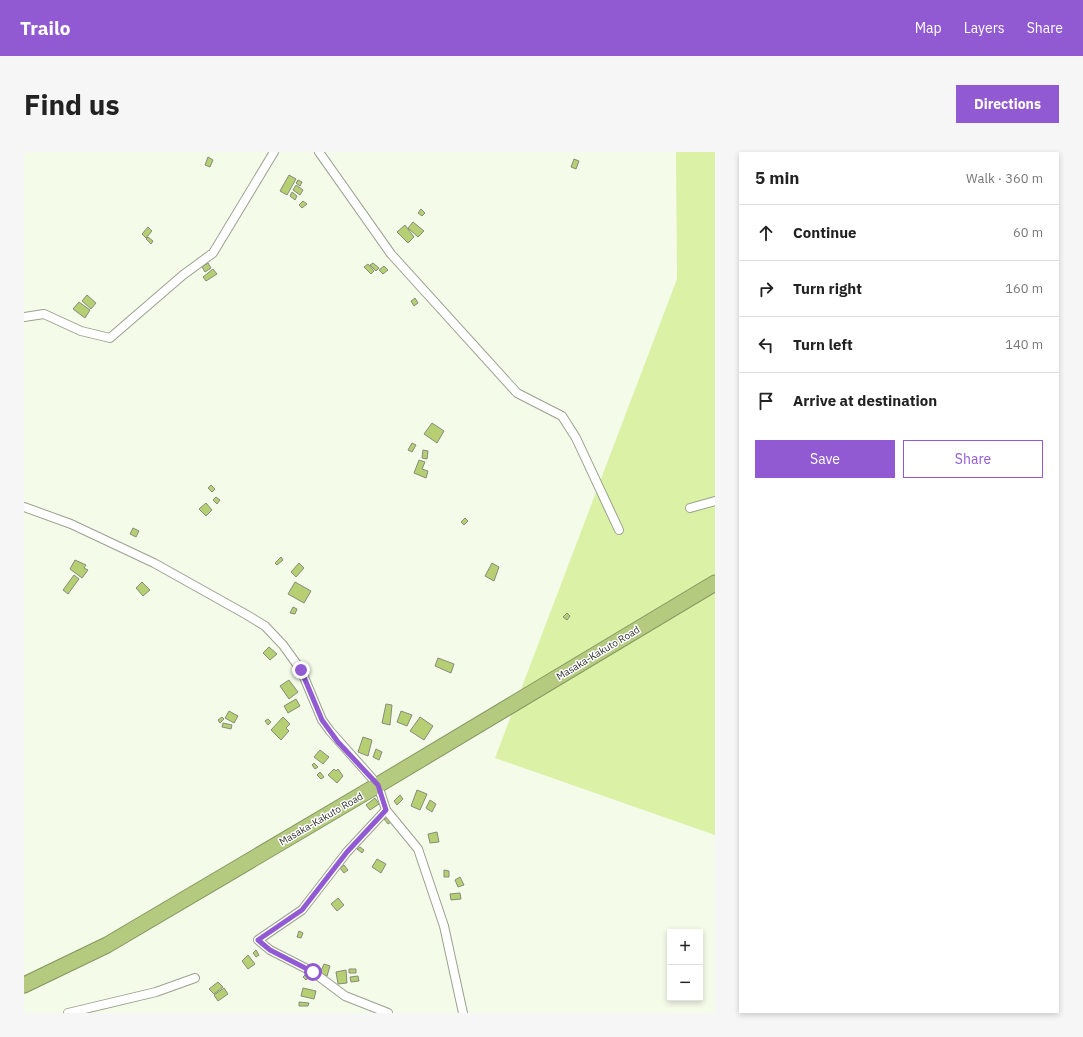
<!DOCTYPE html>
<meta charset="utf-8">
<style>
body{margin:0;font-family:"IBM Plex Sans",sans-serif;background:#f6f6f6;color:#222}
.controls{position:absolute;right:12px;bottom:12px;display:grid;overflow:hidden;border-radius:0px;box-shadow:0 2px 6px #0003}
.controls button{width:36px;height:36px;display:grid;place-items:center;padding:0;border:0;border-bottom:1px solid #e0e0e0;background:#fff;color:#222;font:20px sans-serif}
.stop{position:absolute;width:12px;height:12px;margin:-9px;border:3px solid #915ad2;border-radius:50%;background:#fff}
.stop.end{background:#915ad2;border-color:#fff;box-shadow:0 1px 4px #0008}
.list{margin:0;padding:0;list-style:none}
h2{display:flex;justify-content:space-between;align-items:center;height:52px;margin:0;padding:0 16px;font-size:17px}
h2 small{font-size:13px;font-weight:400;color:#767676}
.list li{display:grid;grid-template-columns:26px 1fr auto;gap:12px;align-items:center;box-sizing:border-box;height:56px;padding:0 16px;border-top:1px solid #e0e0e0}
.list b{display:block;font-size:15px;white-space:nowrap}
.list em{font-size:13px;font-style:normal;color:#767676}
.actions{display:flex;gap:8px;padding:12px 16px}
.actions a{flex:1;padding:9px 0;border:1px solid #915ad2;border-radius:0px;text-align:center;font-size:14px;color:#915ad2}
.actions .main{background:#915ad2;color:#fff}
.icon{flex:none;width:22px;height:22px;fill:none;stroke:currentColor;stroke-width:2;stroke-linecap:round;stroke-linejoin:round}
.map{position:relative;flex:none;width:691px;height:861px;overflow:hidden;border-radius:0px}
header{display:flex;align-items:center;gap:24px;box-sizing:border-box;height:56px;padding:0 20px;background:#915ad2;color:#fff}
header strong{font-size:19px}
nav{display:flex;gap:22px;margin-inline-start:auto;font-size:14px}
.intro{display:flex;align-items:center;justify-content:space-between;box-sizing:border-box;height:96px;padding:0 24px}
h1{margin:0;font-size:28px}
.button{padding:10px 18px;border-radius:0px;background:#915ad2;color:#fff;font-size:14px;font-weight:700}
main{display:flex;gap:24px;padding:0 24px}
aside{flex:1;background:#fff;border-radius:0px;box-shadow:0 2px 6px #0003}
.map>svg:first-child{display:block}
.green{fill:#daf1a6}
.building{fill:#b5cf72;stroke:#878c7c}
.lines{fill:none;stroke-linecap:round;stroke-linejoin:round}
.street-casing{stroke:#9ba190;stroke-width:10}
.highway-casing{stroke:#869662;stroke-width:17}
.street{stroke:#fff;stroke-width:8}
.highway{stroke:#b4cb7f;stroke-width:15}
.route{stroke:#915ad2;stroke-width:5}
.labels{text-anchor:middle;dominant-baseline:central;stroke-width:3;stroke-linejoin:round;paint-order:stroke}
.street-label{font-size:10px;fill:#30332c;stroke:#fff}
</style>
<header>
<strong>Trailo</strong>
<nav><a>Map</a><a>Layers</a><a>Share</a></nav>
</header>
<div class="intro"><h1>Find us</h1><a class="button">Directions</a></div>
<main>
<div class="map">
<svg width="691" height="861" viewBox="0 0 691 861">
<rect width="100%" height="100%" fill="#f4fbe8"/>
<path class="green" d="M652 0H691V683L471 606 653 127Z"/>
<path class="building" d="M184 5 189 8 186 15 181 13Z
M550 7 555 9 552 17 547 15Z
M265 23 272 27 263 43 256 39Z
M274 28 278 30 276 34 272 31Z
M272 33 279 38 276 43 269 38Z
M268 40 273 44 271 48 266 44Z
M279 49 283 52 278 56 275 53Z
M397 57 401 61 398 64 394 61Z
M389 70 400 79 394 85 384 76Z
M381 73 390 85 384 91 373 80Z
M124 75 128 79 122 86 118 82Z
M124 85 129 89 127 92 122 87Z
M184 111 187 116 181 120 178 115Z
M349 111 355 116 352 119 346 113Z
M344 112 350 119 347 122 340 115Z
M360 114 364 118 359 122 355 118Z
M189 117 193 122 182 129 179 125Z
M63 143 72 151 67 157 58 149Z
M391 146 394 151 390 154 387 149Z
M55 150 66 158 61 166 49 157Z
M408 271 420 279 413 291 400 282Z
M388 291 392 293 388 300 384 298Z
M399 298 404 299 403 307 398 306Z
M395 308 401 310 398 317 404 319 402 326 390 321Z
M187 333 191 337 188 340 184 336Z
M192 345 196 348 193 352 189 348Z
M182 351 188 358 182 364 175 357Z
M441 366 444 369 440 373 437 370Z
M109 376 115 379 112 385 106 382Z
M257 405 259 408 253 413 251 411Z
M51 408 62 413 60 416 64 418 58 426 46 417Z
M275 411 280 416 272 425 267 420Z
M468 411 475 415 470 429 461 424Z
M50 423 55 427 44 442 39 438Z
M118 430 126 438 119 444 112 436Z
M271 430 287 439 280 451 264 442Z
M269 455 273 457 271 462 266 461Z
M543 461 546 464 543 468 539 465Z
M245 495 253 502 246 508 239 501Z
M414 506 430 512 427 521 411 514Z
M265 528 274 540 265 547 256 534Z
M272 547 276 554 264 561 260 554Z
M362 552 368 553 366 573 358 571Z
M205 559 214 564 210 571 201 566Z
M377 559 388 563 383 574 373 570Z
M198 565 200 567 196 571 194 568Z
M259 565 266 572 262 576 265 579 257 588 247 578Z
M396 565 409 574 400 588 386 579Z
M244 567 247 570 244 573 241 569Z
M199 571 208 573 207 577 198 575Z
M339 585 348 588 344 604 334 600Z
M352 597 358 600 355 608 349 605Z
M296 598 305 605 299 612 290 605Z
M290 611 294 615 291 617 288 613Z
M310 617 312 619 314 617 319 624 313 631 304 623Z
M296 620 300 625 297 627 293 623Z
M393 638 403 642 396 658 387 654Z
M376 643 379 647 373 653 370 649Z
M351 646 355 652 346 658 342 653Z
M406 648 412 652 408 660 402 656Z
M364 665 367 670 364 672 360 667Z
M413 680 415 690 406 691 404 682Z
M336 695 340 698 338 701 333 697Z
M353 707 362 712 357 721 348 715Z
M320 713 324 718 320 721 316 716Z
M420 718 425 719V725H420Z
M436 725 440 733 434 735 431 728Z
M436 741 437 747 427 748 426 742Z
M314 746 320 753 313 759 307 752Z
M275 779 279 781 277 786 273 785Z
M232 798 235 803 232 805 229 801Z
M224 803 231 812 224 817 218 809Z
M300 812 306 814 303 824 296 821Z
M325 817H332V821H325Z
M322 818 323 831 314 832 312 820Z
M283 821 287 824 282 828 279 825Z
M334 824 335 829 327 830 326 825Z
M194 830 199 835 190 842 185 837Z
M200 836 204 842 194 849 190 843Z
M279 836 292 839 290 847 277 844Z
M275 850 285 851 284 854H275Z"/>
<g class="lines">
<defs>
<path id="street" d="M295 0 367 102 493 241 538 264 552 286 595 378
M0 165 20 162 57 179 86 186 159 123 189 101 250 0
M0 355 47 372 130 411 223 463 241 474 259 493 277 518 298 568 306 579 354 633 362 658 394 697 420 774 439 861
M666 356 691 349
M362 658 323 700 278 758 234 788 246 798 289 820 321 844 364 861
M44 861 132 840 171 826"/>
<path id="highway" d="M0 833 83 793 354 633 691 431"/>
</defs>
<use href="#street" class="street-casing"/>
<use href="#highway" class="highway-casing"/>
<use href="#street" class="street"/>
<use href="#highway" class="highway"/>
</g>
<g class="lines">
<path class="route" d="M277 518 298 568 314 590 354 633 362 658 323 700 278 758 234 788 246 798 289 820"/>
</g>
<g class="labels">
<g class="street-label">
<text transform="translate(574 501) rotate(-31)">Masaka-Kakuto Road</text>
<text transform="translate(297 667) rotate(-30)">Masaka-Kakuto Road</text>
</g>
</g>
</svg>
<div class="controls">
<button>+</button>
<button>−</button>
</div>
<div class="stop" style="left:289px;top:820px"></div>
<div class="stop end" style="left:277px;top:518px"></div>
</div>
<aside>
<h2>5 min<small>Walk · 360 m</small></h2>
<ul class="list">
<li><svg class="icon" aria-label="ahead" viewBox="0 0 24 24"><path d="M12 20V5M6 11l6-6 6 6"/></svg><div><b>Continue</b></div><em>60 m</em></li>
<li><svg class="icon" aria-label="right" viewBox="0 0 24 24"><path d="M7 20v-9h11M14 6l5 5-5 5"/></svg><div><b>Turn right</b></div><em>160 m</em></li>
<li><svg class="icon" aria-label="left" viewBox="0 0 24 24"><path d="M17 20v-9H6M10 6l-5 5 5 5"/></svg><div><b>Turn left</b></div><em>140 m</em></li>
<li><svg class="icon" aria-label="arrive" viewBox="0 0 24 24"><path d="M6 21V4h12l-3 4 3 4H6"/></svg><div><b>Arrive at destination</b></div></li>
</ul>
<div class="actions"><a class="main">Save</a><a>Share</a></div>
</aside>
</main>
